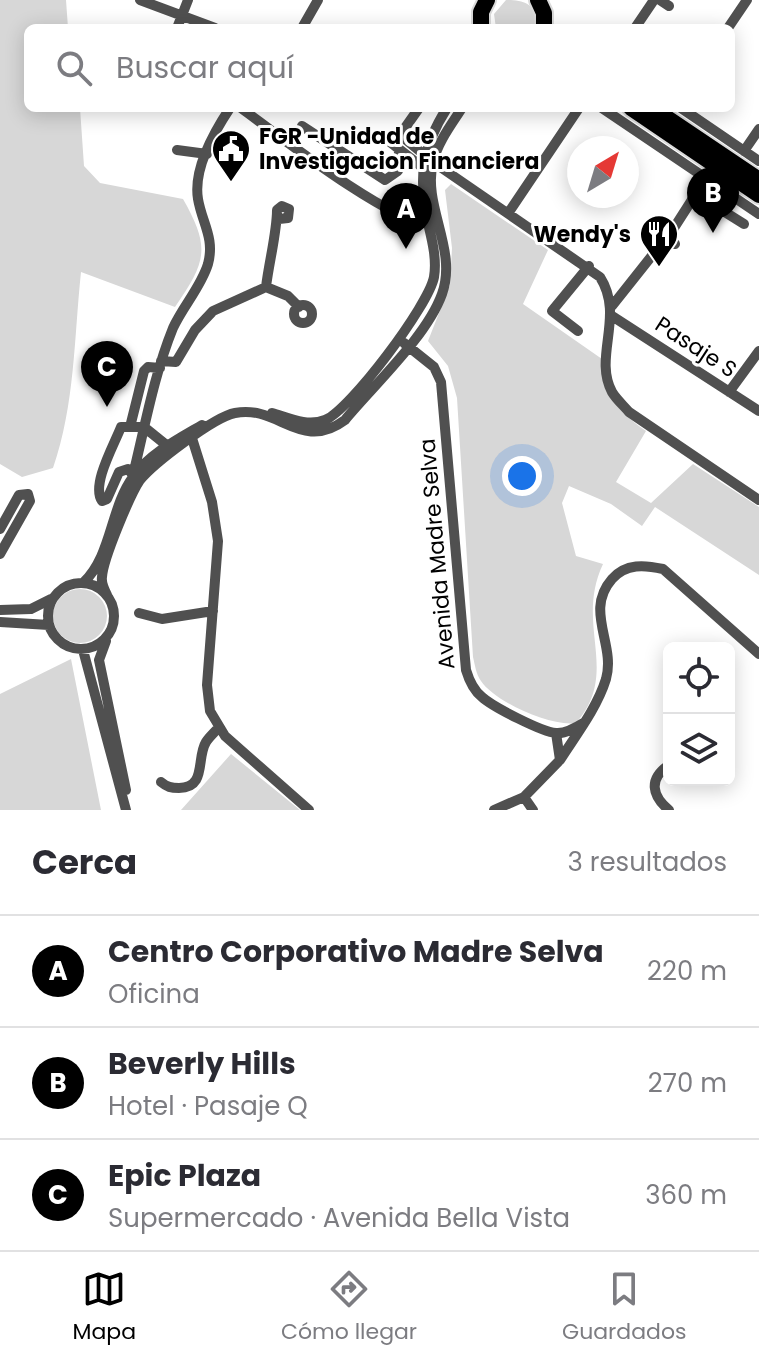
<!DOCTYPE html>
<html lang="es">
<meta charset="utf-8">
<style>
body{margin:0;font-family:Poppins,sans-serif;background:#f2f2f3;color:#2b2b33}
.controls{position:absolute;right:24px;bottom:24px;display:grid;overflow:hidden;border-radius:12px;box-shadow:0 4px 20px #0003}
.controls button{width:72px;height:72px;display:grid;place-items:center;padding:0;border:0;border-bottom:2px solid #e1e1e2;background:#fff;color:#2b2b33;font:40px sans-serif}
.compass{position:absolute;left:567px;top:136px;width:72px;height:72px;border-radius:50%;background:#fff;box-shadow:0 4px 20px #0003;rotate:38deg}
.you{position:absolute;left:522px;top:476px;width:28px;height:28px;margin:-20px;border:6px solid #fff;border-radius:50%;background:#1a73e8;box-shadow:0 0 0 12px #1a73e833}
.badge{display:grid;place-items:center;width:52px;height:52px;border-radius:50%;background:#000;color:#fff;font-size:26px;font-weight:700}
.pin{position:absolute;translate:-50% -66px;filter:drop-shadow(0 2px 4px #0008)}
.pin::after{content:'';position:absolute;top:42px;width:28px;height:24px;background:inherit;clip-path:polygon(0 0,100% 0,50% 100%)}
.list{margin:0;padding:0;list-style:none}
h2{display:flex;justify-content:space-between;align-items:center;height:104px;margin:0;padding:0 32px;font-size:34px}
h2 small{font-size:26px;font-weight:400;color:#7c7c81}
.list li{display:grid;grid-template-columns:52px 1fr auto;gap:24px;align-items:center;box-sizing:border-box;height:112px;padding:0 32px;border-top:2px solid #e1e1e2}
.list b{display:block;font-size:30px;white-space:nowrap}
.list p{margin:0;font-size:26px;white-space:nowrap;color:#7c7c81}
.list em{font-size:26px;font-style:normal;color:#7c7c81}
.icon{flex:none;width:44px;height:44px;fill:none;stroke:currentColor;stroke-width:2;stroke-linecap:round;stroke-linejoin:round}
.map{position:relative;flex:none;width:759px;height:810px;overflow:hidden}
.search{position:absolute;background:#fff;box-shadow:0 4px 20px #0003;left:24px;right:24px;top:24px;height:88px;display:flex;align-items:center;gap:20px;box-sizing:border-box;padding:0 28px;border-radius:12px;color:#7c7c81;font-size:30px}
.sheet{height:440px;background:#fff}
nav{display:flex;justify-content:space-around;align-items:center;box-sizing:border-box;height:112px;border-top:2px solid #e1e1e2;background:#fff;font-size:22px;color:#7c7c81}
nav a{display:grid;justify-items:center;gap:4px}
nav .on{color:#000}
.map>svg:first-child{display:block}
.green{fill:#d7d7d7}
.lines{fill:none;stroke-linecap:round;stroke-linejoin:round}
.highway-casing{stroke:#dbdbdb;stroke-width:20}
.minor{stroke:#505050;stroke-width:10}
.highway{stroke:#000;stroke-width:16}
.labels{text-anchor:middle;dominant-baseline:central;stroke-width:6;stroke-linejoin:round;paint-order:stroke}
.poi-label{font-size:22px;font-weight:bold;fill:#000;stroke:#fff;text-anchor:start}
.street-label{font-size:22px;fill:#000;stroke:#fff}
</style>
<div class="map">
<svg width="759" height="810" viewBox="0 0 759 810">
<rect width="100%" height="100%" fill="#fff"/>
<path class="green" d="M0 0H66L68 28H28V108H80L84 166 100 183 183 199C211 248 206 262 175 307L81 272C74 338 75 405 53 468L22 477 0 464Z
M506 0C525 0 540 5 534 28H496L494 14Z
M451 184 548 250 523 304 602 359C608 399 613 407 646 431L616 482 651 503 693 464 759 507V575L655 507 642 526 611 504 569 486 562 503 576 556 603 564C574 626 621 671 576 723 551 727 495 702 481 681 476 674 475 665 473 657L457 398 448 366 428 341 450 285 452 248 445 190Z
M53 616a27 27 0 1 1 54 0a27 27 0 1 1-54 0Z
M71 659 101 810H0V694Z
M231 754 300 810H181Z"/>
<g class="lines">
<defs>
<path id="highway" d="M538 0 544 13V28
M481 28V12L487 0
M631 108 759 195
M652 108 759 180"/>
</defs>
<use href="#highway" class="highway-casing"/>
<path class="minor" d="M140 0 215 28
M660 0 669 6
M177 28 188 0
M302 28 318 0
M635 28 654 0
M728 28 747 0
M241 108C274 132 393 225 428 223
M419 108 400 135H395L390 142 422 167
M602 108 759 214
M681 108 759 161
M302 126 385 180 398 171 399 151
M400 135 433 162 600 277C625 316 593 357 612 392 616 399 624 406 629 412L759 500
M177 150 207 154
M744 151 759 129
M696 194 744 224
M509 212 579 108
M672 231 706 178
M266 287 288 296 299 307
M294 314a9 9 0 1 1 18 0a9 9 0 1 1-18 0Z
M612 306 666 238 675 244
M612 316 759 411
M578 331 552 311 589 266
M404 343 434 367 441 382 466 670C469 680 473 690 482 697 493 707 542 732 556 733 566 734 577 727 585 722
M161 361 176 362 195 330 213 311 266 287C269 262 277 232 277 210L282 206 289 209 288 218 279 219
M729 392 759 351
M272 413C289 418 307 427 325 420 350 410 429 305 434 277 437 259 432 240 428 223 418 178 422 147 447 108
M130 427 144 371 148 367 160 368
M144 427H121C114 445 91 485 102 501L107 499 119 472 128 469 133 475C145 426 154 375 173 328 183 306 201 287 208 264 215 238 202 223 198 199 193 169 214 132 230 108
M144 427 170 448
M191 435 212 502 218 541 207 685 210 711 225 736 309 810
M0 529 19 495 28 494 30 501 0 554
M48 616a33 33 0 1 1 66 0a33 33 0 1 1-66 0Z
M83 583C112 556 110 508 133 477 149 454 178 439 202 425
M107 595C104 589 101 583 102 577 103 559 130 495 140 480 154 463 214 417 235 413 278 404 301 453 345 420 374 385 427 336 442 294 458 249 422 206 433 162 438 142 451 125 462 108
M0 610 31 609 51 599
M139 613 162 619 213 611
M0 622 49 625
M106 641 99 660 126 790 122 791
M83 650 126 810
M560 760C576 735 597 708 606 679 616 644 584 611 612 579 626 563 645 565 663 569L759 654
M161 782C167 787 171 788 179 788 207 788 196 758 206 742 209 737 215 732 219 727
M524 797 533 810
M494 810 524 797 560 760 556 733
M669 810C652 796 648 779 669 765"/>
<use href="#highway" class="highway"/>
</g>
<defs>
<symbol id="civic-pin" viewBox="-11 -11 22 30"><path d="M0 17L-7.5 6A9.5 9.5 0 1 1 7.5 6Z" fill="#000" stroke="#fff"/><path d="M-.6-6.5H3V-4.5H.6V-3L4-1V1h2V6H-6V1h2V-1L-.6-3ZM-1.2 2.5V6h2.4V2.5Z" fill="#fff"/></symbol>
<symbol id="restaurant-pin" viewBox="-11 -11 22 30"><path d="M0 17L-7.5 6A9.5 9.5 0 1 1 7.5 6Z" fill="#000" stroke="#fff"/><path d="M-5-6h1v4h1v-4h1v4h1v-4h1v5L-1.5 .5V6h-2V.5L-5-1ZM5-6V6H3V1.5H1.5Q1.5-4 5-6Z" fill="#fff"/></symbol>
</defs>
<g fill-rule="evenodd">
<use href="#civic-pin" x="209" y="127" width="44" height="60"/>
<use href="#restaurant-pin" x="637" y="212" width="44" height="60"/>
</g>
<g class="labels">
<g class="poi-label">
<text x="259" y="136">FGR -Unidad de<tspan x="259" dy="25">Investigacion Financiera</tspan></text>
<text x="631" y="234" text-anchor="end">Wendy's</text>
</g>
<g class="street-label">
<text transform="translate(696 347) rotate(33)">Pasaje S</text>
<text transform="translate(437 554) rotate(-95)">Avenida Madre Selva</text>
</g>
</g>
</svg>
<div class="controls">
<button><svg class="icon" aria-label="locate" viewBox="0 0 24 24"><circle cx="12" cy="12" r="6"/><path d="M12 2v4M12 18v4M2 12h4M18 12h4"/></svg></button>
<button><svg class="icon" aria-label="layers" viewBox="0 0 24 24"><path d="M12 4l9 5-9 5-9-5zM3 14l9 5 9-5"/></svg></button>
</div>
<svg class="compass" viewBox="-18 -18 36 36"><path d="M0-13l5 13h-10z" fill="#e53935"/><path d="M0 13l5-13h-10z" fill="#7c7c81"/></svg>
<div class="you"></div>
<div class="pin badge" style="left:406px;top:249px">A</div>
<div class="pin badge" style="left:713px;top:233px">B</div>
<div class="pin badge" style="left:107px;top:407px">C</div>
<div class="search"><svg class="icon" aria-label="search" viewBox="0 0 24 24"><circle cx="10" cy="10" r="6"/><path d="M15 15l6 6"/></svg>Buscar aquí</div>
</div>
<section class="sheet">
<h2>Cerca<small>3 resultados</small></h2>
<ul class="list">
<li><span class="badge">A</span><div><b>Centro Corporativo Madre Selva</b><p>Oficina</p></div><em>220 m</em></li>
<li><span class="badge">B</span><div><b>Beverly Hills</b><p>Hotel · Pasaje Q</p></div><em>270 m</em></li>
<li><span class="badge">C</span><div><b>Epic Plaza</b><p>Supermercado · Avenida Bella Vista</p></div><em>360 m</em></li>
</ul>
</section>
<nav>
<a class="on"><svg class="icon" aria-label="map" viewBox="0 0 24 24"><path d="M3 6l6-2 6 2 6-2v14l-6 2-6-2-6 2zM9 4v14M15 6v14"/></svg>Mapa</a>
<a><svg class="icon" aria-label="directions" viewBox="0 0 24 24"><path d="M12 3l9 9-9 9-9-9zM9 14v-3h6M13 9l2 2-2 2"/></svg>Cómo llegar</a>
<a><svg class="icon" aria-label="saved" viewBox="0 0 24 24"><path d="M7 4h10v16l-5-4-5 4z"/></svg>Guardados</a>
</nav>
